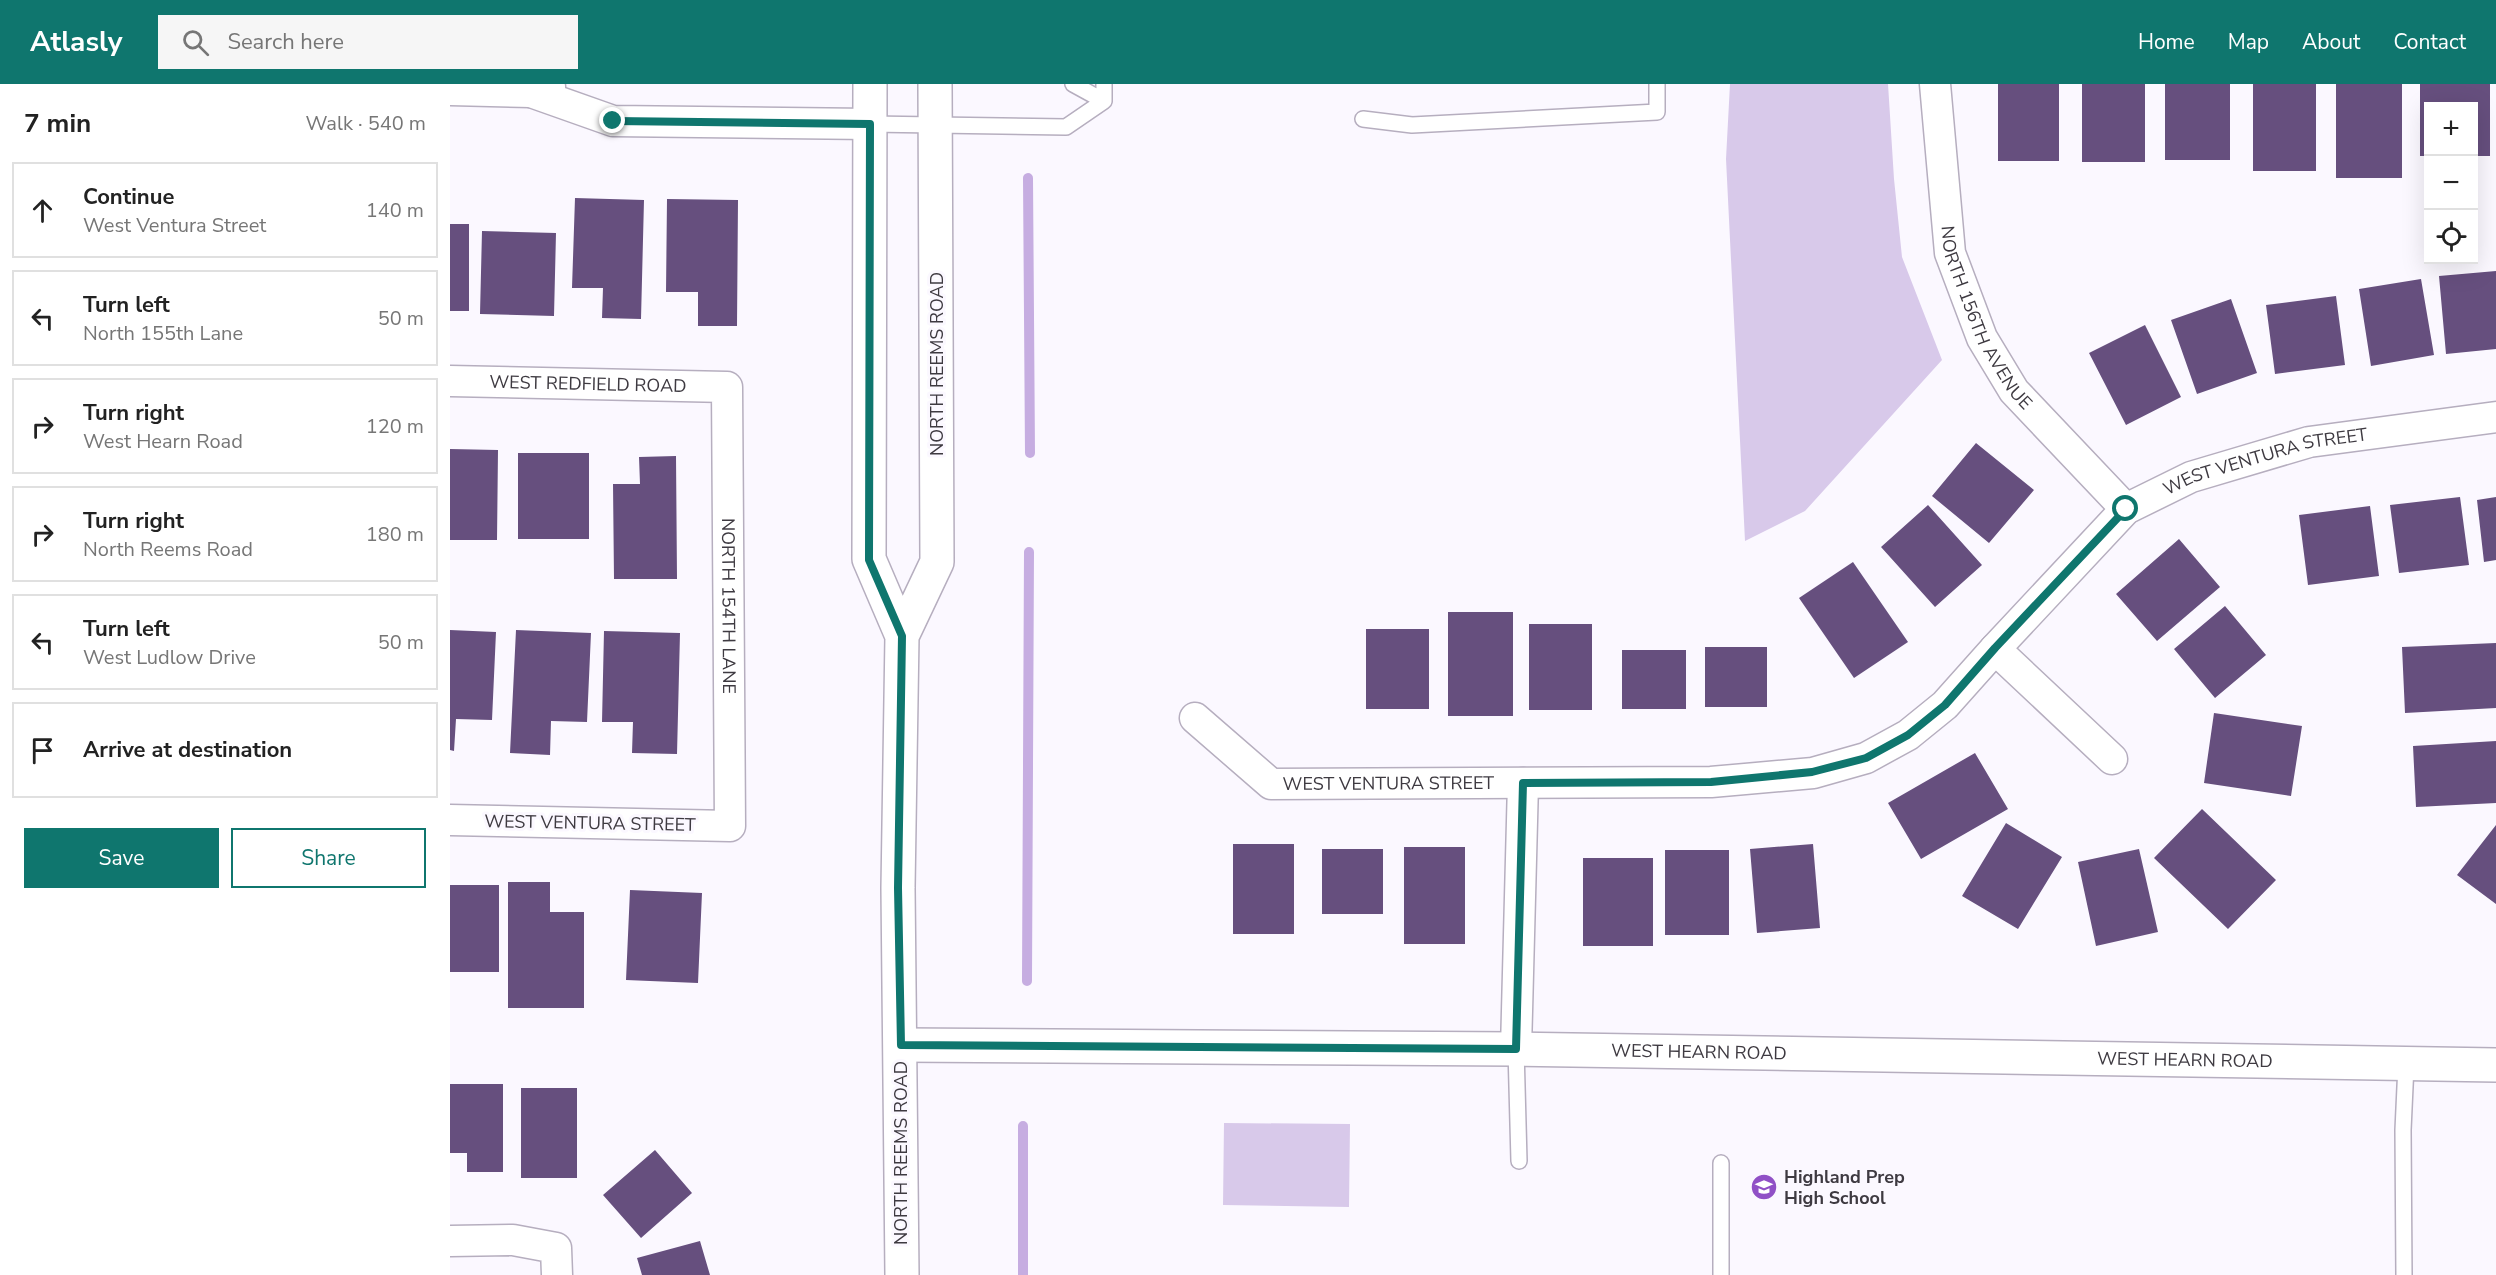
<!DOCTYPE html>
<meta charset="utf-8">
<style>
body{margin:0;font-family:"Nunito Sans",sans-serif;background:#f6f6f6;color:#222}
.controls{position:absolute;right:18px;top:18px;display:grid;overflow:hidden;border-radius:0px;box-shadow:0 6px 24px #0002}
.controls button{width:54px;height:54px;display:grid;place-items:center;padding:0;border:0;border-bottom:2px solid #e0e0e0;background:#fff;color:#222;font:30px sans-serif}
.stop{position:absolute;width:18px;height:18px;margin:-14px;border:4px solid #0f766e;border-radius:50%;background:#fff}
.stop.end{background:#0f766e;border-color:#fff;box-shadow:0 2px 6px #0008}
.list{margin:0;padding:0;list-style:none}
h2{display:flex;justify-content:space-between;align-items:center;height:78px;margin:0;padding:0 24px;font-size:26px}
h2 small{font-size:20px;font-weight:400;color:#767676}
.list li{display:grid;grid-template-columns:39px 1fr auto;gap:18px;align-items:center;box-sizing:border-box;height:96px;margin:0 12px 12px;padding:0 12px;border:2px solid #e0e0e0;border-radius:0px}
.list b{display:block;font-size:22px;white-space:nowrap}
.list p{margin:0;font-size:20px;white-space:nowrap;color:#767676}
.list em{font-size:20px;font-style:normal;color:#767676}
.actions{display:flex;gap:12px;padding:18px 24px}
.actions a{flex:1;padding:14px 0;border:2px solid #0f766e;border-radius:0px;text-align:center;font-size:21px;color:#0f766e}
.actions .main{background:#0f766e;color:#fff}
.icon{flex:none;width:33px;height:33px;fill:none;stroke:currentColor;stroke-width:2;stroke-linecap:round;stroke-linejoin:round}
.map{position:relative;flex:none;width:2046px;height:1191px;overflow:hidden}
header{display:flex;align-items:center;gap:36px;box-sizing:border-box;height:84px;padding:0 30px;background:#0f766e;color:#fff}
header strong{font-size:28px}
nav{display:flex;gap:33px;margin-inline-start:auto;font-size:21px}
.search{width:420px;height:54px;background:#f6f6f6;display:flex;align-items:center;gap:15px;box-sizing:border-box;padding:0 21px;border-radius:0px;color:#767676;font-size:22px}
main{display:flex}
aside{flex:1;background:#fff}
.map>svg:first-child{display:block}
.green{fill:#d8c9ea}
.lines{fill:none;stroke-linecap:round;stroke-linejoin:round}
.stream{stroke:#c6ade1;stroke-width:10}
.building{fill:#664f7e}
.service-casing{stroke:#b6aebf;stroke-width:18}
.minor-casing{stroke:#b6aebf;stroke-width:33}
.tertiary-casing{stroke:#b6aebf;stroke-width:36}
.secondary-casing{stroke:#b6aebf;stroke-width:36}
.service{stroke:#fff;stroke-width:15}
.minor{stroke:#fff;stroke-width:30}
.tertiary{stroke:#fff;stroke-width:33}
.secondary{stroke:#fff;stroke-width:33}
.route{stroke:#0f766e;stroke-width:8}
.labels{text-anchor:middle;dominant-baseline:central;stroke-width:6;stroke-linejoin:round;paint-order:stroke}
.street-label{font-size:18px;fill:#3e3a41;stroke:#fbf8ff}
.poi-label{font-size:18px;font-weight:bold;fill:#3e3a41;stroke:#fbf8ff;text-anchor:start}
</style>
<header>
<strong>Atlasly</strong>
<div class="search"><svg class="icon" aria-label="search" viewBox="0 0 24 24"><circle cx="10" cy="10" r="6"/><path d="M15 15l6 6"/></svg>Search here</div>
<nav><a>Home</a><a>Map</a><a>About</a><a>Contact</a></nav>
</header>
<main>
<aside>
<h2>7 min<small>Walk · 540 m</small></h2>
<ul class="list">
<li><svg class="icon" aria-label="ahead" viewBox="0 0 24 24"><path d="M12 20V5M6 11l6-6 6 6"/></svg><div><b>Continue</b><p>West Ventura Street</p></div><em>140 m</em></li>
<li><svg class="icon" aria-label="left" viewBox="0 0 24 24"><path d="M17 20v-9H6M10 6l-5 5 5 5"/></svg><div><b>Turn left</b><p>North 155th Lane</p></div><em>50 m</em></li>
<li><svg class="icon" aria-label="right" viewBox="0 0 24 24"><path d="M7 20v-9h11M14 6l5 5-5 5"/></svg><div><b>Turn right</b><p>West Hearn Road</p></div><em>120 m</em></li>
<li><svg class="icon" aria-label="right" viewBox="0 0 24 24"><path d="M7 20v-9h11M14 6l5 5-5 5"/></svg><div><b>Turn right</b><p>North Reems Road</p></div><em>180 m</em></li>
<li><svg class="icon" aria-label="left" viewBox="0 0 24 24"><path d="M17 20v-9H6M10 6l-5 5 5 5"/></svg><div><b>Turn left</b><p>West Ludlow Drive</p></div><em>50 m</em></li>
<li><svg class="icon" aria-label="arrive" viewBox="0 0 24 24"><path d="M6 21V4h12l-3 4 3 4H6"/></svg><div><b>Arrive at destination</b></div></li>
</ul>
<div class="actions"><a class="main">Save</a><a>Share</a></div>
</aside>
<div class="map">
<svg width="2046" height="1191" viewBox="0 0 2046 1191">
<rect width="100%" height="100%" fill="#fbf8ff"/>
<path class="green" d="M1280 0H1438L1444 95 1452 173 1492 276 1355 427 1295 457 1276 75Z
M774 1039 900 1040 899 1123 773 1121Z"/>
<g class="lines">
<path class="stream" d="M578 94 580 369
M577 897 579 468
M573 1042V1191"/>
</g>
<path class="building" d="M1548 0H1609V77H1548Z
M1632 0H1695V78H1632Z
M1715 0H1780V76H1715Z
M1803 0H1866V87H1803Z
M1886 0H1952V94H1886Z
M1970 0H2040V72H2024V22H1978V72H1970Z
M125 114 194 116 191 235 152 234 153 204H122Z
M217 115 288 116 287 242H248V208H216Z
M0 140H19V227H0Z
M32 147 106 149 104 232 30 230Z
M2046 187V265L1996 270 1989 192Z
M1971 195 1984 271 1921 282 1909 205Z
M1886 212 1895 281 1825 290 1816 221Z
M1781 215 1807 289 1747 310 1721 236Z
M1695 241 1731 313 1676 341 1639 269Z
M1526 359 1584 406 1539 459 1482 412Z
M0 365 48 366 47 456H0Z
M68 369H139V455H68Z
M226 372 227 495H164L163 400H190L189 373Z
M2010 413 2019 481 1949 489 1940 421Z
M2046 413V476L2034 478 2027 416Z
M1478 421 1532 481 1485 523 1431 463Z
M1920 422 1929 492 1858 501 1849 431Z
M1729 455 1770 503 1707 557 1666 510Z
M1403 478 1458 558 1404 594 1349 514Z
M1775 522 1816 571 1765 614 1724 565Z
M998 528H1063V632H998Z
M1079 540H1142V626H1079Z
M916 545H979V625H916Z
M0 546 46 548 42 636 6 635 4 667 0 666Z
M66 546 141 549 137 638 101 637 100 671 60 669Z
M154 547 230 549 227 670 182 669 183 638H152Z
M2046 559V624L1955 629 1952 563Z
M1255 563H1317V623H1255Z
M1172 566H1236V625H1172Z
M1764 629 1852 642 1841 712 1754 699Z
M2046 657V719L1966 723 1963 662Z
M1525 669 1558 725 1471 775 1438 719Z
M1752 725 1826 796 1778 845 1704 774Z
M1556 739 1612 773 1568 845 1512 812Z
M2046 741V820L2007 791Z
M783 760H844V850H783Z
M1363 760 1370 844 1307 849 1300 765Z
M954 763H1015V860H954Z
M872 765H933V830H872Z
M1689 765 1708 848 1646 862 1628 778Z
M1215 766H1279V851H1215Z
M1133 774H1203V862H1133Z
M58 798H100V828H134V924H58Z
M0 801H49V888H0Z
M180 806 252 809 248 899 176 896Z
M0 1000H53V1088H17V1069H0Z
M71 1004H127V1094H71Z
M205 1066 242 1109 191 1154 153 1111Z
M250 1157 260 1191H192L187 1174Z"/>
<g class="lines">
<defs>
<path id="service" d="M623 0 654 17
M654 0V17
M913 35 962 41 1207 28V0
M420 40 616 43 654 17
M1066 965 1069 1077
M1271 1079V1191
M1954 1191 1953 1046 1956 981"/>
<g id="minor">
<path id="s1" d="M1485 0 1500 169 1532 254 1564 307 1676 425"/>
<path d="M0 6 81 8 100 3"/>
<path d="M81 8 163 37 420 40"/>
<path id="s2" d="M0 297 277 303 280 742 0 736"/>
<path d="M1545 565 1662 675"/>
<path id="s3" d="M745 634 821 700 1261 698 1363 689 1416 674 1458 651 1495 621 1545 565 1676 425 1741 393 1859 358 2046 333"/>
<path d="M1066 965 1073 699"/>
<path d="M0 1157 63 1156 106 1164 107 1191"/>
</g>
<g id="tertiary">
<path id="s4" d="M451 961 1066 965 2046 981"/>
</g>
<path id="secondary" d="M420 0 419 475 452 552
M452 1191 448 804 452 552 487 478 485 0"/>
</defs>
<use href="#service" class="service-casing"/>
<use href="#minor" class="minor-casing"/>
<use href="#tertiary" class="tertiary-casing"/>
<use href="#secondary" class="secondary-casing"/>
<use href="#service" class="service"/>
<use href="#minor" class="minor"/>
<use href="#tertiary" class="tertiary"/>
<use href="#secondary" class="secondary"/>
</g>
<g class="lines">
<path class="route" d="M163 37 420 40 419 476 452 552 448 804 451 961 1066 965 1073 699 1261 698 1362 688 1416 674 1458 651 1495 621 1545 564 1676 425"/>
</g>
<defs>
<symbol id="school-disc" viewBox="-11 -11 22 22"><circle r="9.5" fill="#9050c6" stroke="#fbf8ff"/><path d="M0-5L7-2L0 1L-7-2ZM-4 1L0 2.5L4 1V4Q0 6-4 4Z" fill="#fff"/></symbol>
</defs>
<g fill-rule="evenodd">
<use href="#school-disc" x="1299" y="1088" width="30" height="30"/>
</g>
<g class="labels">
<g class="street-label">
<text stroke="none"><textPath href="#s1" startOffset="243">NORTH 156TH AVENUE</textPath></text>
<text transform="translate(487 280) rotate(-90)">NORTH REEMS ROAD</text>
<text stroke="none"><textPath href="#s2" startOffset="138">WEST REDFIELD ROAD</textPath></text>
<text stroke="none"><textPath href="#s3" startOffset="1209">WEST VENTURA STREET</textPath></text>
<text stroke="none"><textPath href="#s2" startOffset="496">NORTH 154TH LANE</textPath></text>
<text stroke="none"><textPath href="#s3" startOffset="218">WEST VENTURA STREET</textPath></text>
<text transform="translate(140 739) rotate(1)">WEST VENTURA STREET</text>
<text stroke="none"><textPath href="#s4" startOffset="798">WEST HEARN ROAD</textPath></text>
<text stroke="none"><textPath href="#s4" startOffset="1284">WEST HEARN ROAD</textPath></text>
<text transform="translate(451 1069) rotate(-90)">NORTH REEMS ROAD</text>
</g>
<g class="poi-label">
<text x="1334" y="1093">Highland Prep<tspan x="1334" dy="21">High School</tspan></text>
</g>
</g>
</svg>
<div class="controls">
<button>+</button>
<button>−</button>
<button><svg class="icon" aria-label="locate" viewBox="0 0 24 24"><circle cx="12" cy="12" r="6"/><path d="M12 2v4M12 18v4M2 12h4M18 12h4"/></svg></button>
</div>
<div class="stop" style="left:1676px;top:425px"></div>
<div class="stop end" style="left:163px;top:37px"></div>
</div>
</main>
